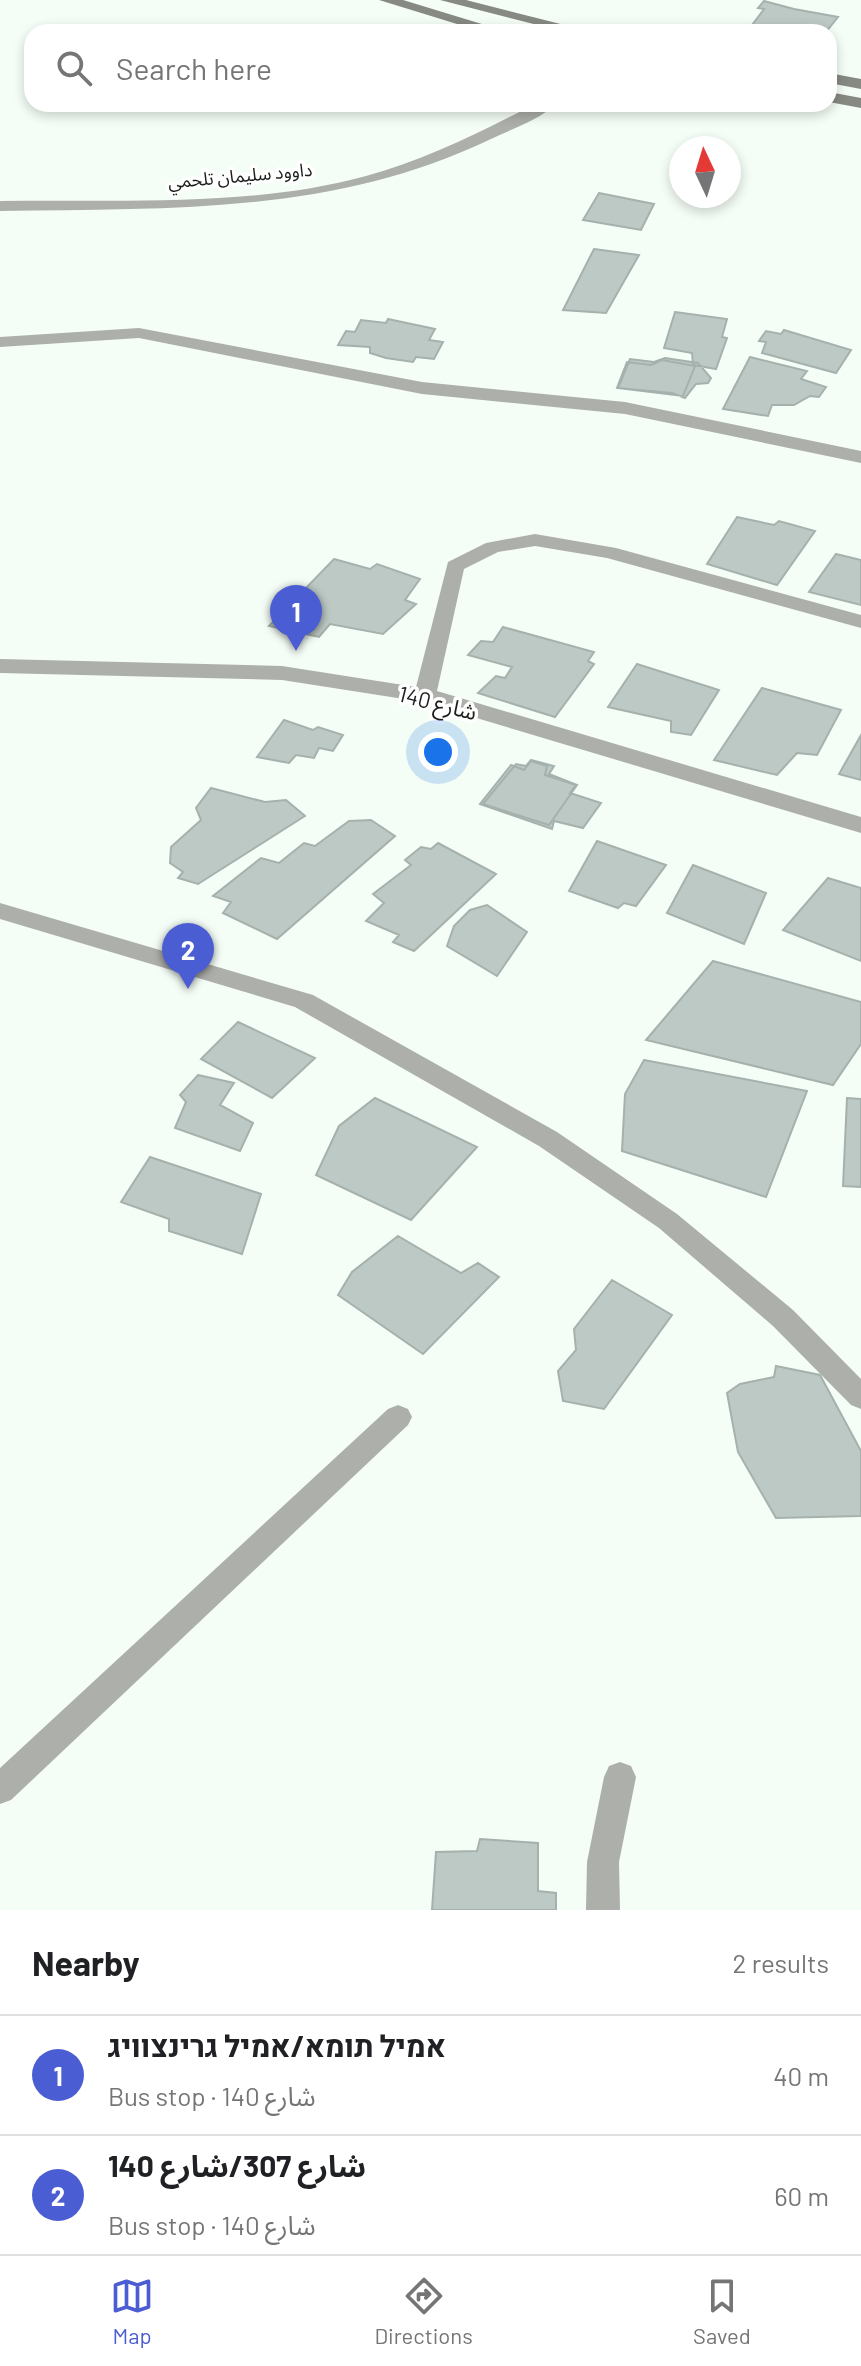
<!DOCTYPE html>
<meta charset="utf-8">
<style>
body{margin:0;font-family:Barlow,"Noto Sans Arabic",Heebo,sans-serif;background:#f2f2f2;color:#202124}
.compass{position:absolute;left:669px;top:136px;width:72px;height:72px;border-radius:50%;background:#fff;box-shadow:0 4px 12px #0003;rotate:356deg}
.you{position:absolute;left:438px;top:752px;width:28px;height:28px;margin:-20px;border:6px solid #fff;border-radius:50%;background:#1a73e8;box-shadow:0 0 0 12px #1a73e833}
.badge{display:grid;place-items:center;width:52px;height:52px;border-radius:50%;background:#4b5dd2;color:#fff;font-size:26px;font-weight:700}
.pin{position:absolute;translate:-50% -66px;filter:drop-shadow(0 2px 4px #0008)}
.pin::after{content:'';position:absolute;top:42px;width:28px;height:24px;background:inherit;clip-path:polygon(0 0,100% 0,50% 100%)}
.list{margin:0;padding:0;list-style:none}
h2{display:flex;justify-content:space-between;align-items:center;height:104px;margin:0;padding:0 32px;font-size:34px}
h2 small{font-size:26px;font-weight:400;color:#757577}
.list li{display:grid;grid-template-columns:52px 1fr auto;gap:24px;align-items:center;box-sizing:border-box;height:120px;padding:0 32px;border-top:2px solid #e0e0e0}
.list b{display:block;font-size:30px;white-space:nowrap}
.list p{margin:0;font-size:26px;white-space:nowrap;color:#757577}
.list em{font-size:26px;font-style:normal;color:#757577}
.icon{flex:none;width:44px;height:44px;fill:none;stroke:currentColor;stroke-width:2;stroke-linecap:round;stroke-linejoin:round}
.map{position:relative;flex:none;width:861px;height:1910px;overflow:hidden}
.search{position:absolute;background:#fff;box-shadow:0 4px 12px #0003;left:24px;right:24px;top:24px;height:88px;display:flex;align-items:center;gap:20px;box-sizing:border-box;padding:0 28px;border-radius:24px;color:#757577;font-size:30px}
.sheet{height:344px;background:#fff}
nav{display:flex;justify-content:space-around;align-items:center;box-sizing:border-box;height:112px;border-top:2px solid #e0e0e0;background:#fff;font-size:22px;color:#757577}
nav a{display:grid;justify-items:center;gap:4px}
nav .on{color:#4b5dd2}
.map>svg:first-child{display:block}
.building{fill:#bdc9c5;stroke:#a5b1ad;stroke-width:2}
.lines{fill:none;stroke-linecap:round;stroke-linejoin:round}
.minor{fill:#adafaa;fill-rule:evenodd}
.tertiary{fill:#adafaa;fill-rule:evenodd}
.secondary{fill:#878a83;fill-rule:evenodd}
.labels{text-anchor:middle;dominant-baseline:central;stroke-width:7;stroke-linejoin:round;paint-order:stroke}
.far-street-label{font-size:18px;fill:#1b1e1b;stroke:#fff}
.street-label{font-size:22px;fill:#1b1e1b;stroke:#fff}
</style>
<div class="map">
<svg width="861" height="1910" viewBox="0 0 861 1910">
<rect width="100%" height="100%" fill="#f5fef6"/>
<path class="building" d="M764 1 794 9 838 17 826 32 749 29 764 9 758 8Z
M599 193 654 204 641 230 583 220Z
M594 249 639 255 606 313 563 310Z
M675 312 727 319 722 337 727 338 716 369 693 365 692 353 664 348Z
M388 319 435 329 429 340 443 342 434 359 416 357 413 362 386 358 370 353V347L338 345 346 331 355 332 361 320 386 323Z
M784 330 851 350 836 373 762 353 766 342 759 341 766 331 781 334Z
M750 357 807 371 801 379 826 387 819 397 810 396 794 405H772L768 416 723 409Z
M665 358 698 363 711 378 708 383 696 384 685 398 672 393 618 388 630 359 654 362Z
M662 360 695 366 683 396 617 388 627 362 651 365Z
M737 517 774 525 779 521 815 531 777 585 707 564Z
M836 554 861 560V605L809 592Z
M334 559 370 569 377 564 420 579 405 600 416 604 383 634 330 624 319 637 269 626Z
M503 627 594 652 588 661 594 664 555 717 478 693 496 676 505 678 512 667 468 655 481 641 493 642Z
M637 664 719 690 691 735 671 732V721L608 707Z
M762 688 841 710 817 755 797 753 777 775 714 760Z
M284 720 313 730 318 727 343 735 333 751 319 748 314 758 296 755 289 763 257 757Z
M861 735V780L839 774Z
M531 760 554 766 549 774 577 785 549 825 483 804 516 764 526 766Z
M531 761 547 766 545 775 576 785 570 793 601 803 583 828 554 821 552 829 480 804 511 765 524 770Z
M211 788 265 802 286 800 305 816 198 884 178 878 183 872 170 863 171 847 201 820 196 808Z
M371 820 395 836 277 939 223 913 231 902 213 896 261 858 279 863 304 843 315 846 349 821Z
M597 841 666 865 636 906 624 903 618 908 569 891Z
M438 843 496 874 414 951 393 942 399 935 366 921 384 903 373 894 411 865 405 860 421 847 431 849Z
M693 865 766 893 744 944 667 913Z
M828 878 861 888V961L783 930Z
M487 905 527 932 497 976 447 946 454 926 470 910Z
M713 961 861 1002V1044L833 1085 646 1040Z
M238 1022 315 1058 272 1098 201 1059Z
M644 1060 807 1091 766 1197 622 1151 625 1094Z
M198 1075 234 1083 220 1105 253 1123 240 1151 175 1128 186 1102 180 1095Z
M375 1098 477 1147 411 1220 316 1175 339 1126Z
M847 1098 861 1099V1187L843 1186Z
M150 1157 261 1194 242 1254 169 1231V1219L121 1202Z
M398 1236 461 1273 478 1263 499 1277 423 1354 338 1295 352 1272Z
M612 1280 672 1315 604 1409 563 1401 558 1371 576 1350 574 1329Z
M776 1366 820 1375 861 1451V1516L776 1518 738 1452 727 1393 740 1384 774 1377Z
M480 1839 538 1843V1891L556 1893V1910H432L436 1852 477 1851Z"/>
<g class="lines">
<path class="minor" d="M139 328 422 382 625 402 861 451V463L625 414 422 394 139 338 0 347V337Z
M535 534 616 548 861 615V628L607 558 535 546 498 552 464 569 437 691 861 817V833L423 702 282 680 0 673V659L282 666 416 687 448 562 486 543Z
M0 903 313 995 557 1132 677 1214 793 1310 861 1379V1409L851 1405 773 1326 659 1228 539 1146 295 1007 0 919Z
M398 1405 408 1409 412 1417 408 1425 11 1800 0 1804V1768L388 1409Z
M620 1762 631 1766 636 1777 619 1862 620 1910H586L587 1862 604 1777 609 1766Z"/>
<path class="tertiary" d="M535 104H555C540 120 511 129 491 139 332 215 171 208 0 211V201C120 199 249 208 366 176 425 160 481 132 535 104Z"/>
<path class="secondary" d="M379 0H403L508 32H483Z
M440 0H466L592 32H565Z
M829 73 861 79V89L829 83Z
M829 92 861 98V108L829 102Z"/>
</g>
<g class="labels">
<g class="far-street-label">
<text transform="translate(240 175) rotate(-5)">داوود سليمان تلحمي</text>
</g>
<g class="street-label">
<text transform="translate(438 702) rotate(14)">شارع 140</text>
</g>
</g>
</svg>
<svg class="compass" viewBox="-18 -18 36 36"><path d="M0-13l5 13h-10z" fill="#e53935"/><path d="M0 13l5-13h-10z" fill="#757577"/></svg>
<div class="you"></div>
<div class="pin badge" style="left:296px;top:651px">1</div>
<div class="pin badge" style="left:188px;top:989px">2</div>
<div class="search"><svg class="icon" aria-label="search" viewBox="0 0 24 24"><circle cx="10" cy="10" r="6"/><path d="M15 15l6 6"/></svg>Search here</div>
</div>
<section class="sheet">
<h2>Nearby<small>2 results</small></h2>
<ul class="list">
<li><span class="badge">1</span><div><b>אמיל תומא/אמיל גרינצוויג</b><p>Bus stop · شارع 140</p></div><em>40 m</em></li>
<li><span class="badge">2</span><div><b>شارع 307/شارع 140</b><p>Bus stop · شارع 140</p></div><em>60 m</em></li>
</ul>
</section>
<nav>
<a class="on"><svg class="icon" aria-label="map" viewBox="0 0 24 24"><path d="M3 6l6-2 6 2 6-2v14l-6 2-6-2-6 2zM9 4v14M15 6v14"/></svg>Map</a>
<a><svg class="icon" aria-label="directions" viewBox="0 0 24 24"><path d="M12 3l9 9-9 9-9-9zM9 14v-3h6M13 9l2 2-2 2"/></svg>Directions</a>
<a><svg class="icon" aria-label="saved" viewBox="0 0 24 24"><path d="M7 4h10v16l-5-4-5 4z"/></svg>Saved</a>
</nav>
